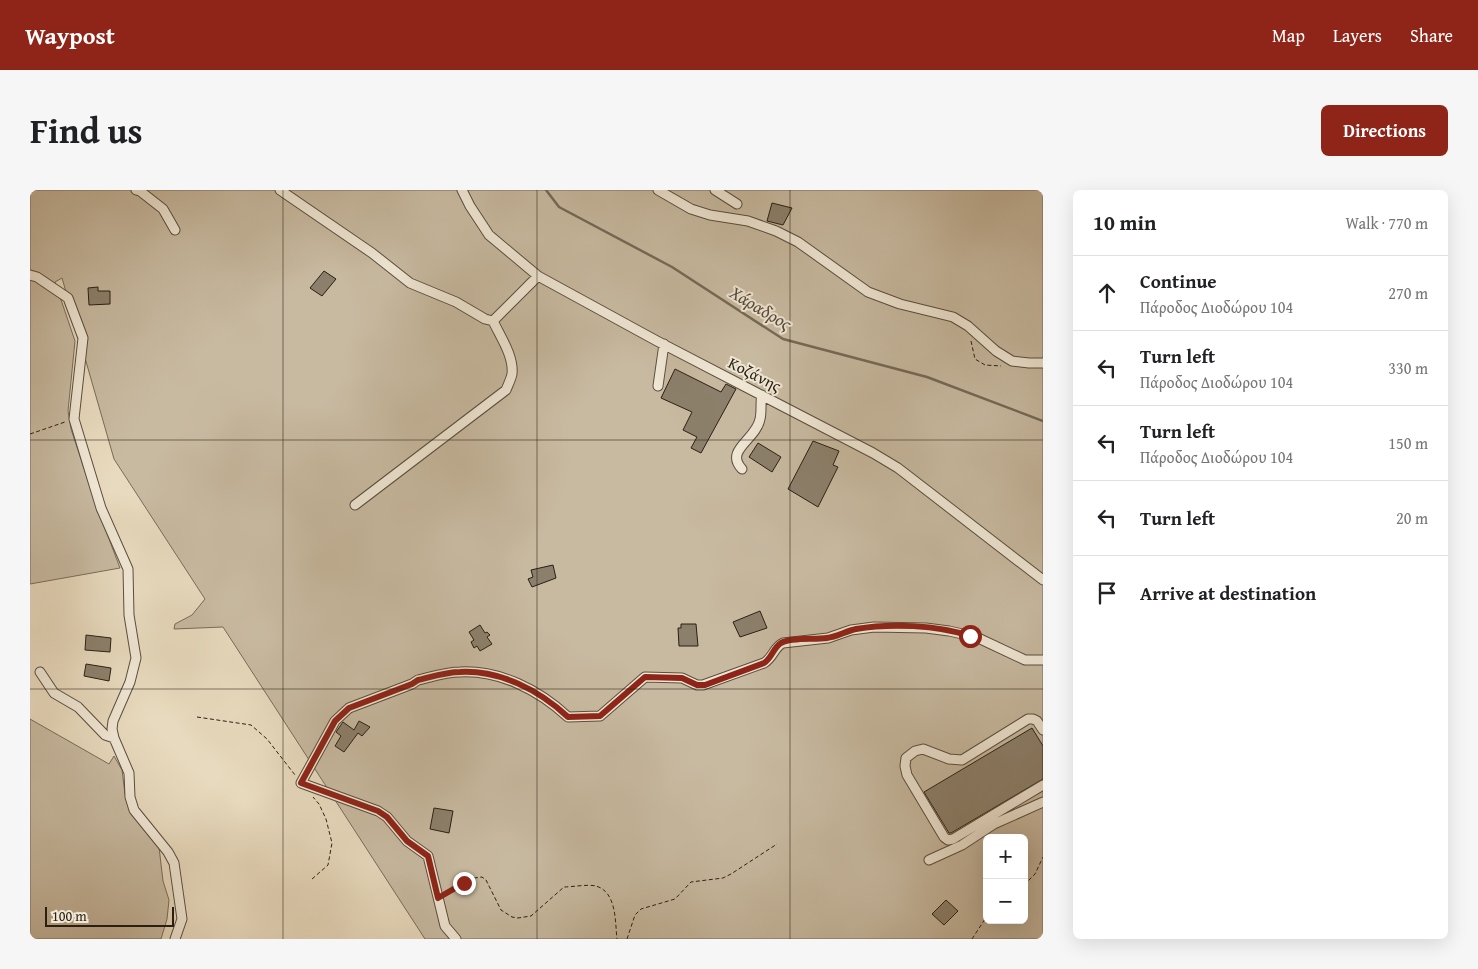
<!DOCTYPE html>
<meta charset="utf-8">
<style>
body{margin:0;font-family:"Gentium Book Plus",serif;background:#f6f6f6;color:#202124}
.controls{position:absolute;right:15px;bottom:15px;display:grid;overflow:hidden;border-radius:8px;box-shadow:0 5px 20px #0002}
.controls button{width:45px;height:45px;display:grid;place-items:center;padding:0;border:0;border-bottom:1px solid #e0e0e0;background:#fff;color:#202124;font:25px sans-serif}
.scale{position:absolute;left:15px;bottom:12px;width:129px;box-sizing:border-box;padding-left:5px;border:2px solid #291f13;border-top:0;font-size:14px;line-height:18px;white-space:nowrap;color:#291f13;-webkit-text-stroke:4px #f0e7d5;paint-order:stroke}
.stop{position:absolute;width:15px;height:15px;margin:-11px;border:4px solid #8f2418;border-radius:50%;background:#fff}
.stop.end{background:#8f2418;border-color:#fff;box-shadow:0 1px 5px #0008}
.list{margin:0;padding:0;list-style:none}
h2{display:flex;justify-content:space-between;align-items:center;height:65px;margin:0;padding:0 20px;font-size:21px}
h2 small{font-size:16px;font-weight:400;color:#757577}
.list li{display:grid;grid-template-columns:32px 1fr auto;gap:15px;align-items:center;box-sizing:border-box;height:75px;padding:0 20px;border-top:1px solid #e0e0e0}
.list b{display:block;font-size:19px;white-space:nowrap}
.list p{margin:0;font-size:16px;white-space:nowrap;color:#757577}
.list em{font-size:16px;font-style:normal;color:#757577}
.icon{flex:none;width:28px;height:28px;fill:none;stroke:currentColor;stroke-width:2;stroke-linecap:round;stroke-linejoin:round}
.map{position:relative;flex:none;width:1013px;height:749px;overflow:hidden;border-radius:8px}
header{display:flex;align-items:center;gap:30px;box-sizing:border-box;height:70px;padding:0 25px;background:#8f2418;color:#fff}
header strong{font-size:24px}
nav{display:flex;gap:28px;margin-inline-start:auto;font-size:18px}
.intro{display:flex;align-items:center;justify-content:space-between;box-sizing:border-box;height:120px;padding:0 30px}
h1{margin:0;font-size:35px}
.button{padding:12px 22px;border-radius:8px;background:#8f2418;color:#fff;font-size:18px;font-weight:700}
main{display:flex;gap:30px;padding:0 30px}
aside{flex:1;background:#fff;border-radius:8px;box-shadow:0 5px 20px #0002}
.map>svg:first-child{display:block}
.green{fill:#c8baa1;stroke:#786c5a;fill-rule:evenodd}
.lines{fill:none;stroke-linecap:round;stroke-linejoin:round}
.stream{stroke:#756957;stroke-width:2.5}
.building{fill:#8c806c;stroke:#291f13}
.minor-casing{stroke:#594e3e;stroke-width:11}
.path{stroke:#291f13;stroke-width:1;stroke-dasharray:4 2.5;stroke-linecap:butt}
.minor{stroke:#f0e7d5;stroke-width:9}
.route{stroke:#8f2418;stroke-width:6}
.grid{fill:none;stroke:#291f13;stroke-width:1;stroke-opacity:0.55}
.labels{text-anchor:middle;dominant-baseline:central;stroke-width:4;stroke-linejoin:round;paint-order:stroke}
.street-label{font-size:16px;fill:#291f13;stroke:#f0e7d5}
.water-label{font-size:18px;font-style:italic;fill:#554a3b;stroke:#f0e7d5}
</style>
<header>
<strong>Waypost</strong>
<nav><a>Map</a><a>Layers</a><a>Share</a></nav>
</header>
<div class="intro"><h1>Find us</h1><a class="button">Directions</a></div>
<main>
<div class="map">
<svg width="1013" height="749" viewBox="0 0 1013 749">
<rect width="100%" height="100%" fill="#e8dabe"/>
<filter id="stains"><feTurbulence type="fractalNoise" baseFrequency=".004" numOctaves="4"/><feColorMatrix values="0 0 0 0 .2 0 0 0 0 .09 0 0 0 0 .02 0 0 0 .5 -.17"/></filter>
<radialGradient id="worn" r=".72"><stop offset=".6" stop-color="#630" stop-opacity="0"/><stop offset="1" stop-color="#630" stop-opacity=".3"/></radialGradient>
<path class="green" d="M0 0H1013V749H395L193 437 144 439 145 434 162 425 175 409 84 269 32 88 25 92 45 151 38 221 41 239 65 312 90 378 0 394ZM957 648H994V730H957Z
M0 529 79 574 84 566 92 580 95 604 104 627 129 657 133 691 139 710 137 729 131 749H0Z"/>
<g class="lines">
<path class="stream" d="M516 0 529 17 642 77 753 149 897 187 1013 231"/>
</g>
<path class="building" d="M742 13 762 18 753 35 737 31Z
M294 81 306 89 292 106 280 98Z
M68 97V101H80V114L59 115 58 98Z
M645 179 691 202 696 194 706 199 671 263 661 258 667 247 653 240 662 222 631 208Z
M783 251 809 261 803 275 808 277 788 317 758 299Z
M728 253 751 267 742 282 719 267Z
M523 375 526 388 502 397 498 389 503 387 501 380Z
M730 421 737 438 710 447 703 432Z
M651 434H666L668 456H649L648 438H651Z
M450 435 455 443 457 442 460 445 457 447 462 454 450 461 447 456 444 458 441 452 444 450 439 442Z
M56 445 81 448 80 462 55 460Z
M56 474 81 478 79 491 54 486Z
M329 531 340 537 332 546 328 543 314 562 305 556 311 546 306 542 313 532 324 540Z
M1002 538 1013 556V589L921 643H919L894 602Z
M404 618 423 621 419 643 400 639Z
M916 710 928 721 914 735 902 724Z"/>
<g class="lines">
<defs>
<path id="minor" d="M106 0 110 1 133 19 145 40
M250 0 342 63 380 93 426 112 455 129 463 131 508 86
M432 0 440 16 459 45 508 86 627 151 843 263 868 278 1013 390
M628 0 661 19 680 25 718 31 746 41 768 52 838 102 870 114 923 127 938 136 966 161 982 171 999 173H1013
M685 0 707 14
M0 85 7 87 38 108 53 148 44 229 71 318 98 379 99 425 106 468 100 492 83 531 82 539 84 548 99 583 100 607 104 620 138 662 144 673 152 729 145 749
M628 196 634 154
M712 279C694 260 726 250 730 229 732 221 730 213 732 205
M325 315 476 200C478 195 481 189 482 184 484 166 470 146 463 131
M10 482 24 503 48 517 75 545 84 548
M1013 540 1007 531 1003 529H998L932 570 919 569 893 559 885 561 876 568 875 576 877 585 914 647 918 650 923 649 1013 595
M899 670 932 655 964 634 1013 612
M426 749 415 736 398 666 377 651 357 627 348 621 271 593 305 531 319 518 382 494 388 490C401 487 416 482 430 482 470 480 509 500 538 527L570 526 615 487 652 488 667 495H673L734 473C743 468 744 457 753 453L798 448 821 440 844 437 896 438 919 441 946 447 995 470H1013"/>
</defs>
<use href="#minor" class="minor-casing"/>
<path class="path" d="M941 151 945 169 955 175 971 176
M0 244 35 232
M167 527 221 535 237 549 265 585
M282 689 298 675 302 653 296 629 289 614 283 607
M994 695 1005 684 1013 667
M415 703 444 688 452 687 456 690 471 720 482 727 488 728 501 726 534 697C542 697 558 694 566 696 587 702 585 732 587 749
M597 749 605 725 611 719 645 709 661 692 693 688 701 684 747 654
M942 749 957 726"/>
<use href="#minor" class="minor"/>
</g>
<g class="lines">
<path class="route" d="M434 693 408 708 398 666 377 651 357 627 348 621 271 593 305 531 319 518 382 494 388 490C401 487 416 482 430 482 470 480 509 500 538 527L570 526 615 487 652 488 667 495H675L734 473C742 468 743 458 751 453 762 447 784 450 797 448 807 447 816 441 826 439 860 433 907 435 940 446"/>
</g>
<path class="grid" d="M253 0V749M507 0V749M760 0V749M0 250H1013M0 499H1013"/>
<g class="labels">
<g class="street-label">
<text transform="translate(725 184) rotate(27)">Κοζάνης</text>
</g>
<g class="water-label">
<text transform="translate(731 118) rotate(31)">Χάραδρος</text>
</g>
</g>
<rect width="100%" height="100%" filter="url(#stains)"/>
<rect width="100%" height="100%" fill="url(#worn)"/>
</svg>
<div class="controls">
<button>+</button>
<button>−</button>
</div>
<div class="scale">100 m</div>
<div class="stop" style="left:940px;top:446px"></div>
<div class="stop end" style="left:434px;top:693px"></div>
</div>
<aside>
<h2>10 min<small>Walk · 770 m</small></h2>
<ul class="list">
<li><svg class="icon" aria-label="ahead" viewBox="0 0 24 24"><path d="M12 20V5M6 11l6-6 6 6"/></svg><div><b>Continue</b><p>Πάροδος Διοδώρου 104</p></div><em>270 m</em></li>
<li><svg class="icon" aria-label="left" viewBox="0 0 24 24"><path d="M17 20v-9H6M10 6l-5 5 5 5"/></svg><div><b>Turn left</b><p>Πάροδος Διοδώρου 104</p></div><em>330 m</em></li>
<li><svg class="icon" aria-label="left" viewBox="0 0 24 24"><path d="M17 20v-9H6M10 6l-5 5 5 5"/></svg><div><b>Turn left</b><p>Πάροδος Διοδώρου 104</p></div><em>150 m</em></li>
<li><svg class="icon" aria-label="left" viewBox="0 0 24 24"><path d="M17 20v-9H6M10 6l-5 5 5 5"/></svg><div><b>Turn left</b></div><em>20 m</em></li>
<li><svg class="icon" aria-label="arrive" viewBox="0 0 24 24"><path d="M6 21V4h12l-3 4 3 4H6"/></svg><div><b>Arrive at destination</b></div></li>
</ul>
</aside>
</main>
